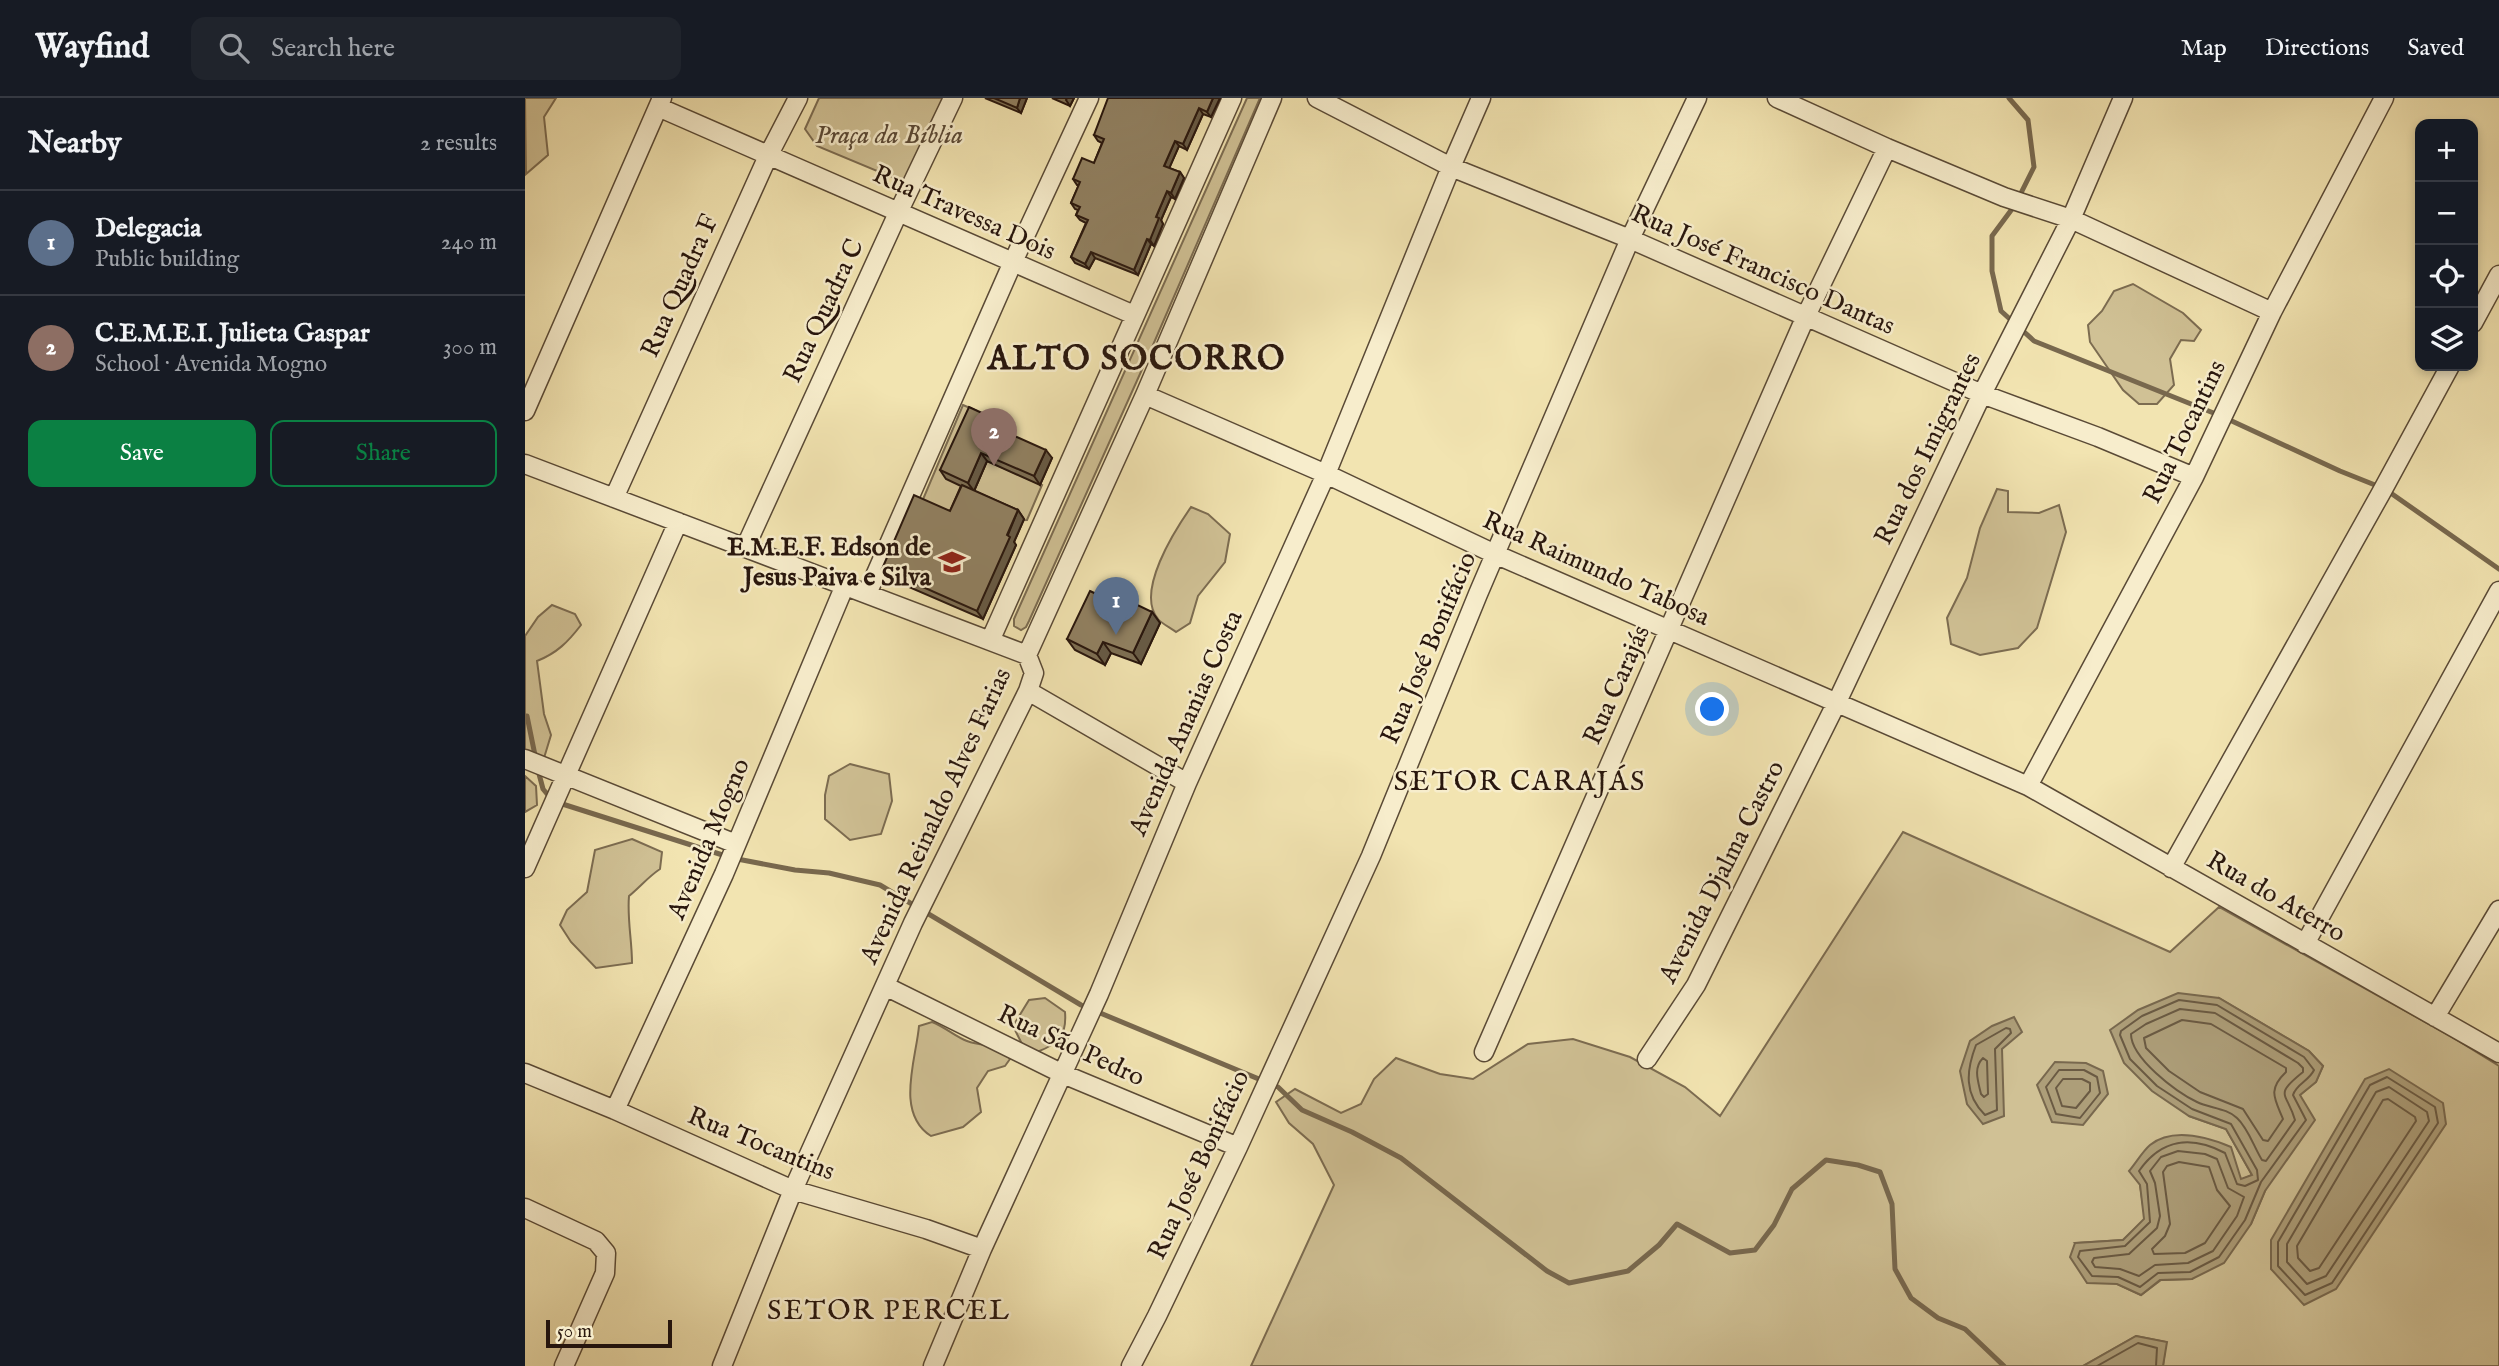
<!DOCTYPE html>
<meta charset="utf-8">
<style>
body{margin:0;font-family:"IM FELL English",serif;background:#20242c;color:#f1f3f6}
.controls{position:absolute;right:21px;top:21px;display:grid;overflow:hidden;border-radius:14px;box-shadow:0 4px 10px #0003}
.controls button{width:63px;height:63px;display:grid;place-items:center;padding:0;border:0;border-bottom:2px solid #363941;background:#171b24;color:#f1f3f6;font:35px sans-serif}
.scale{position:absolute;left:21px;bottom:18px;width:126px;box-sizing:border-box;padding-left:7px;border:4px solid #28160d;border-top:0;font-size:19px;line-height:24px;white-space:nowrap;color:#28160d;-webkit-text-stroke:5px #f7edcc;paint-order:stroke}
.you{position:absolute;left:1188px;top:612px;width:24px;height:24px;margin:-18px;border:5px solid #fff;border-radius:50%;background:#1a73e8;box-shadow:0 0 0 10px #1a73e833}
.badge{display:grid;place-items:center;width:46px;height:46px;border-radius:50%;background:#0b8043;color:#fff;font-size:23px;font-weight:700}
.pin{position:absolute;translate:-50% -58px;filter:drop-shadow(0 2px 4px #0008)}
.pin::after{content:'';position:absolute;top:37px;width:24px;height:21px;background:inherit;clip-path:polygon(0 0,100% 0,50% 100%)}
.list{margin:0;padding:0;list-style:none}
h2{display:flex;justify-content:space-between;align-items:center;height:91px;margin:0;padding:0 28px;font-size:30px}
h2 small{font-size:23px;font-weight:400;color:#9ea1a6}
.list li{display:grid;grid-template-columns:46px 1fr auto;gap:21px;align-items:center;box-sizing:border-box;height:105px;padding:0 28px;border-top:2px solid #363941}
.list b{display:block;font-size:26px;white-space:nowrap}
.list p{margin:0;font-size:23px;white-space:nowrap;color:#9ea1a6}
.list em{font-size:23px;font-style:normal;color:#9ea1a6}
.actions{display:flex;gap:14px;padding:21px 28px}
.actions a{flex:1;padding:16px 0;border:2px solid #0b8043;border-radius:14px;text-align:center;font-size:24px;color:#0b8043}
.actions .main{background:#0b8043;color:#fff}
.icon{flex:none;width:38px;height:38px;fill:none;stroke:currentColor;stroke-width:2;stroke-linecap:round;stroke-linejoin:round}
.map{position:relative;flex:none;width:1974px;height:1268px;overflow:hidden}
header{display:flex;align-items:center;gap:42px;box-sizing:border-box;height:98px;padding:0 35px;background:#171b24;border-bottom:2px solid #363941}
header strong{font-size:33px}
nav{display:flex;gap:38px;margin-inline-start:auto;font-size:24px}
.search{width:490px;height:63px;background:#20242c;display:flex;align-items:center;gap:18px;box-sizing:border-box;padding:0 24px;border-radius:14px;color:#9ea1a6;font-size:26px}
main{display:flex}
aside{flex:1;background:#171b24}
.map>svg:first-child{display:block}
.green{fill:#d0c195;stroke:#7c6c51;stroke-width:2;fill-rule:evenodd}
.water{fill:#ad9e79;stroke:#78684e;stroke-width:2}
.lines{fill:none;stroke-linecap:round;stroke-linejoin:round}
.shore{stroke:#6a5a43;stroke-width:2}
.stream{stroke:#78684e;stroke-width:5}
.minor-casing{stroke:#5a4a36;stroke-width:21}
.minor{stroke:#f7edcc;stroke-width:18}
.wall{fill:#7d6f54;stroke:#28160d;stroke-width:2}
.shaded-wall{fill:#665a45;stroke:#28160d;stroke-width:2}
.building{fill:#918162;stroke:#28160d;stroke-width:2}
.labels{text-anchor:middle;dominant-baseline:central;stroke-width:5;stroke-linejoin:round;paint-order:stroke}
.park-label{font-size:26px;font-style:italic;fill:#5a4936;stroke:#f7edcc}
.street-label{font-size:26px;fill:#28160d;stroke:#f7edcc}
.poi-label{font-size:26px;font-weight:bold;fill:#28160d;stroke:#f7edcc;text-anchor:end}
.neighbourhood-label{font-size:28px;letter-spacing:2px;fill:#28160d;stroke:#f7edcc}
.district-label{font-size:33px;font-weight:bold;letter-spacing:2px;fill:#28160d;stroke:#f7edcc}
</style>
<header>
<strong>Wayfind</strong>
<div class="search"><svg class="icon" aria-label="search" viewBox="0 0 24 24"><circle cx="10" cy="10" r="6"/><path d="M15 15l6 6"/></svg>Search here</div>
<nav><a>Map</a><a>Directions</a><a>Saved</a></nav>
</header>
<main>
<aside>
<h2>Nearby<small>2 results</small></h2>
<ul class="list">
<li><span class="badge" style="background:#5c6f8a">1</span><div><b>Delegacia</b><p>Public building</p></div><em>240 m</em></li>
<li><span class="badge" style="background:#8d6e63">2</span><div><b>C.E.M.E.I. Julieta Gaspar</b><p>School · Avenida Mogno</p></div><em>300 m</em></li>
</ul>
<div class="actions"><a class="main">Save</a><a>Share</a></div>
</aside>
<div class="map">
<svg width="1974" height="1268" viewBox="0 0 1974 1268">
<rect width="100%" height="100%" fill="#f2e4b1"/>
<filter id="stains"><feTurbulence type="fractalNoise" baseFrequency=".00286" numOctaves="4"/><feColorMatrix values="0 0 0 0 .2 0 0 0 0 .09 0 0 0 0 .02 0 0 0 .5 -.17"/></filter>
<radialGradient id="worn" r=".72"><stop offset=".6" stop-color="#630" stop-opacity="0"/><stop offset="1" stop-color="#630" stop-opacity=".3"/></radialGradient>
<path class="green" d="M0 0H31L19 19 23 57 1 76Z
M294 0H421L384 81 376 83 292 48 280 31Z
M722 0H735L628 247 504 523 501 529 496 532 489 528V521Z
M1608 186 1658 215 1676 232 1669 243 1656 242 1645 261 1649 287 1632 306H1614L1598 292 1565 244 1563 227 1577 213 1589 193Z
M438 307 452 313 449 393 462 363 517 387 502 422 439 425 396 406Z
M1472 391 1483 393V414L1514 415 1534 407 1541 434 1512 530 1493 550 1455 557 1426 546 1422 520 1442 480 1455 430Z
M666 409 683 416 705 436 700 464 673 498 665 525 651 534C646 530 637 526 633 521 610 494 650 432 666 409Z
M27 507 50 516 56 527C43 544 32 555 12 563L19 616 26 637 19 660 0 653V538L13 519Z
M325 666 364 676 367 703 356 736 325 742 300 721V697L304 678Z
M0 678 11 688 12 707 0 714Z
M1378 734 1645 854 1694 809 1927 939 1974 968V1268H1638L1641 1244 1611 1238 1558 1268H726L809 1087 788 1046 764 1025 751 1004 770 991 816 1015 836 1006 849 981 871 960 915 976 948 981 1003 946 1048 941 1105 959 1160 989 1195 1018ZM1694 900 1784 953 1798 968 1791 984 1775 997 1740 1093 1726 1126 1667 1181 1636 1182 1616 1197 1592 1186 1550 1145 1598 1142 1620 1121 1615 1087 1716 1082 1727 1077 1701 1031 1664 1018Z
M107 741 137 754 135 771C123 779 115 789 104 798 102 821 107 842 107 865L71 870 46 844 35 827 42 812 62 794 70 752Z
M520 900 540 914C542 938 533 946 512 954L497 946 488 928 504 902Z
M407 924C420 929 431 939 442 943 455 948 468 946 480 951L485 961 480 968 463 973 452 990 456 1014 438 1029 406 1038C370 1015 391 962 394 928Z"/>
<path class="water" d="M1653 895 1694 900 1784 953 1798 968 1791 984 1775 997 1790 1022 1740 1093 1726 1126 1699 1165 1667 1181 1635 1182 1616 1197 1592 1186 1562 1185 1545 1159 1550 1145 1598 1142 1619 1121 1615 1087 1604 1073C1611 1065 1617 1054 1625 1047 1648 1029 1682 1039 1706 1049L1716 1081 1727 1077 1701 1031 1664 1018 1627 993 1599 965 1585 932 1613 912Z
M1489 919 1497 934 1477 951 1479 1018 1458 1026 1442 1006 1435 973 1445 943 1467 928Z
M1530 964 1561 965 1578 973 1583 996 1558 1027 1527 1024 1512 987Z
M1864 971 1918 1005 1921 1026 1811 1191 1779 1207 1746 1171V1142L1840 981Z
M1611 1238 1642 1244 1638 1268H1558Z"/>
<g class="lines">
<path class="shore" d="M1654 902 1692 907 1779 959 1789 972C1784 983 1771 986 1768 997L1781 1022 1736 1084 1720 1122 1694 1159 1665 1174 1633 1175 1615 1189 1593 1179 1567 1178 1553 1159 1555 1153 1600 1148 1625 1124 1622 1086 1614 1073C1636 1041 1666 1037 1700 1055L1712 1086 1720 1088 1733 1082 1732 1072 1706 1026 1667 1011 1632 988 1605 961 1595 937 1596 933 1617 918Z
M1655 911 1690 915 1773 965 1778 970V974C1748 998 1762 994 1770 1022L1741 1063 1737 1062C1729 1049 1723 1030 1712 1020 1702 1010 1684 1010 1672 1004 1651 994 1606 960 1606 936L1621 926Z
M1657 922 1686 926 1761 970V974C1742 992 1750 1001 1758 1021L1743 1043 1738 1042 1718 1011 1675 994 1644 973 1621 950 1619 940Z
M1481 930 1485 931 1486 935 1470 951 1472 1012 1460 1017C1439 996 1441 973 1451 947Z
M1458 960 1462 963 1463 996 1459 999 1456 996C1453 983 1448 970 1458 960Z
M1534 972H1559L1572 979 1575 995 1555 1020 1531 1016 1521 989Z
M1862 979 1910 1009 1913 1025 1807 1185 1780 1197 1753 1168V1144L1845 987Z
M1538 981H1557L1565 985V993L1551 1010 1537 1008 1531 990Z
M1864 989 1902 1014 1904 1023 1801 1178 1782 1186 1762 1164V1146L1851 994Z
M1863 1001 1890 1019 1891 1023 1794 1170 1785 1173 1773 1160 1772 1148 1858 1002Z
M1653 1053 1680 1056 1692 1061 1703 1090 1719 1099 1712 1118 1688 1153 1663 1165 1630 1167 1614 1178 1595 1171 1570 1169 1567 1164 1569 1160 1604 1156 1632 1130 1635 1118 1630 1085 1625 1073 1636 1059Z
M1654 1064 1684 1069 1692 1092 1705 1108 1680 1145 1660 1155 1629 1156 1627 1151 1640 1138 1645 1126 1638 1074 1642 1068Z
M1572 1268 1613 1245 1632 1250 1631 1268"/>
<path class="stream" d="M1484 0 1503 22 1509 69 1490 107 1467 138V173L1476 213 1509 243 1696 318 1815 373 1860 391 1974 471
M2 618 11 662
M13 672 18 691 28 703 207 760 270 772 304 775 355 787 556 907 753 989 777 1012 827 1034 876 1060 1022 1173 1044 1185 1103 1173 1134 1147 1152 1126 1205 1155 1230 1152 1249 1127 1267 1091 1301 1062 1333 1067 1355 1074 1367 1106 1370 1171 1386 1200 1413 1220 1440 1231 1479 1268"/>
<defs>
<path id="minor" d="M792 0 926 69 1105 141 1457 296 1573 339 1669 379
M1252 0 1362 50 1479 99 1546 121 1747 214
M133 9 609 217
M1948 225 1974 177
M620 297 801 376 972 457 1503 688 1974 955
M0 313 137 0
M0 366 502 557
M89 400 243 58 273 0
M220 450 373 115 428 0
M342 496 487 166 564 0
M465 543 707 0
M503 593 662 685
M0 661 211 746
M1503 688 1669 379 1747 214 1859 0
M0 770 153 424
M1646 770 1856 395 1925 268
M1780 846 1974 493
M360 888 538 976 713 1049
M1910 919 1974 812
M959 954 1280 220 1362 50
M1122 961 1171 887 1311 606 1457 296 1546 121 1598 0
M0 975 90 1012 268 1092 401 1131 457 1151
M90 1012 199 776 320 487
M0 1110 71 1143 81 1155 80 1175 39 1268
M197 1268 268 1092 388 825 503 593 509 575 502 557 620 297 747 0
M408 1268 457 1151 574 896 662 685 801 376 926 69 956 0
M606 1268 632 1218 713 1049 846 758 953 496 1105 141 1172 0"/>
</defs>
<use href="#minor" class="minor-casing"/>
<use href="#minor" class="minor"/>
</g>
<path class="wall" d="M460 0H502L496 15Z
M527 0H549L545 8Z
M695 0 686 19 678 16 662 52 654 48 644 70 655 74 659 80 650 101 646 99 636 122 638 126 629 148 626 146 613 177 570 160 564 171 550 165 546 159 561 125 555 122 551 117 553 112 550 111 546 105 554 87H552L548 81 569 65 577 45 573 43 569 37Z
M470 321 476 330V332L527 360 515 387 462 363 449 393 493 412 499 421 489 444 491 447 458 521 363 480 357 471 425 413 436 388 421 381 415 372Z
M594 507 627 514 635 525 616 566 586 555 580 567 550 552 542 541Z"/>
<path class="shaded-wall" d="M495 0H502L496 15 492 10Z
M542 0H549L545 8 541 2Z
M688 0H695L686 19 682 14Z
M674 10 678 16 662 52 658 46Z
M650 43 654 48 643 73 639 68Z
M655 74 659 80 650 101 646 95Z
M642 93 646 99 636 122 638 126 629 148 625 142 631 119Z
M622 141 626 146 613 177 609 172Z
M566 154 570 160 564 171 560 166Z
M470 321 476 330 473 337 467 328Z
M521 352 527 360 515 387 509 378Z
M456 355 462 363 449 393 443 385Z
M493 412 499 421 489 444 491 447 458 521 452 513Z
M627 514 635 525 616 566 608 555Z
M578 544 586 555 580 567 572 556Z"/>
<path class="building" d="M469 0H495L492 10Z
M583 0H688L682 14 674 10 658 46 650 43 639 68 655 74 646 95 642 93 631 119 634 120 625 142 622 141 609 172 566 154 560 166 546 159 563 122 551 117 555 109 546 105 555 84 548 81 557 60 569 65 579 41 569 37Z
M444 309 470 321 467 328 521 352 509 378 456 355 443 385 415 372Z
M437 387 493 412 482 437 485 439 452 513 357 471 389 397 425 413Z
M565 493 594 507 598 500 627 514 608 555 578 544 572 556 542 541Z"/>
<defs>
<symbol id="school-bare" viewBox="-9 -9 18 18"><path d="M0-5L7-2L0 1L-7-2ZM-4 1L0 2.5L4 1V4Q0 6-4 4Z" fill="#8f2418" stroke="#f7edcc" stroke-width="2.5" paint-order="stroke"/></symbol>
</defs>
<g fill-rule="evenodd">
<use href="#school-bare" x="408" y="445" width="38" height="38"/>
</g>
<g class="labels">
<g class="park-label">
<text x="364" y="37">Praça da Bíblia</text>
</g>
<g class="street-label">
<text transform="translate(439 115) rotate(24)">Rua Travessa Dois</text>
<text transform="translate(1238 172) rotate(24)">Rua José Francisco Dantas</text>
<text transform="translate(155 188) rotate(-66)">Rua Quadra F</text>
<text transform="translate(299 213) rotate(-65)">Rua Quadra C</text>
<text transform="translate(1660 334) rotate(-64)">Rua Tocantins</text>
<text transform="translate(1403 351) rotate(-64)">Rua dos Imigrantes</text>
<text transform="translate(1071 471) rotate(24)">Rua Raimundo Tabosa</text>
<text transform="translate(904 550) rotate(-67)">Rua José Bonifácio</text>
<text transform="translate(1092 587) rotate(-66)">Rua Carajás</text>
<text transform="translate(661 625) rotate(-66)">Avenida Ananias Costa</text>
<text transform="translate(411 718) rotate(-65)">Avenida Reinaldo Alves Farias</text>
<text transform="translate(184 741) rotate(-67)">Avenida Mogno</text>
<text transform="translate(1197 774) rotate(-63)">Avenida Djalma Castro</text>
<text transform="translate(1751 799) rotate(30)">Rua do Aterro</text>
<text transform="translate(546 948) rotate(25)">Rua São Pedro</text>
<text transform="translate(236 1046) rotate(22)">Rua Tocantins</text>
<text transform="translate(674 1067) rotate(-65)">Rua José Bonifácio</text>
</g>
<g class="poi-label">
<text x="406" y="449">E.M.E.F. Edson de<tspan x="406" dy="30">Jesus Paiva e Silva</tspan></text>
</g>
<g class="neighbourhood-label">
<text x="995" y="684">SETOR CARAJÁS</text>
<text x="364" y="1213">SETOR PERCEL</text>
</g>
<g class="district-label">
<text x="612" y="262">ALTO SOCORRO</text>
</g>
</g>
<rect width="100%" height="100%" filter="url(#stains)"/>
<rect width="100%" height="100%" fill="url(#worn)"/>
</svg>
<div class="controls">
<button>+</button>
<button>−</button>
<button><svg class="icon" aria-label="locate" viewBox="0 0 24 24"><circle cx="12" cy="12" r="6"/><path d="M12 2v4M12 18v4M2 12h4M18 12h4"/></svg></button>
<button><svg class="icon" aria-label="layers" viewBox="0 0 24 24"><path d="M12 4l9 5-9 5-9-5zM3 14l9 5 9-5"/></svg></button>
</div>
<div class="scale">50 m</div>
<div class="you"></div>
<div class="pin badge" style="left:591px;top:537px;background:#5c6f8a">1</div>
<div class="pin badge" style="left:469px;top:368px;background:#8d6e63">2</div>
</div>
</main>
